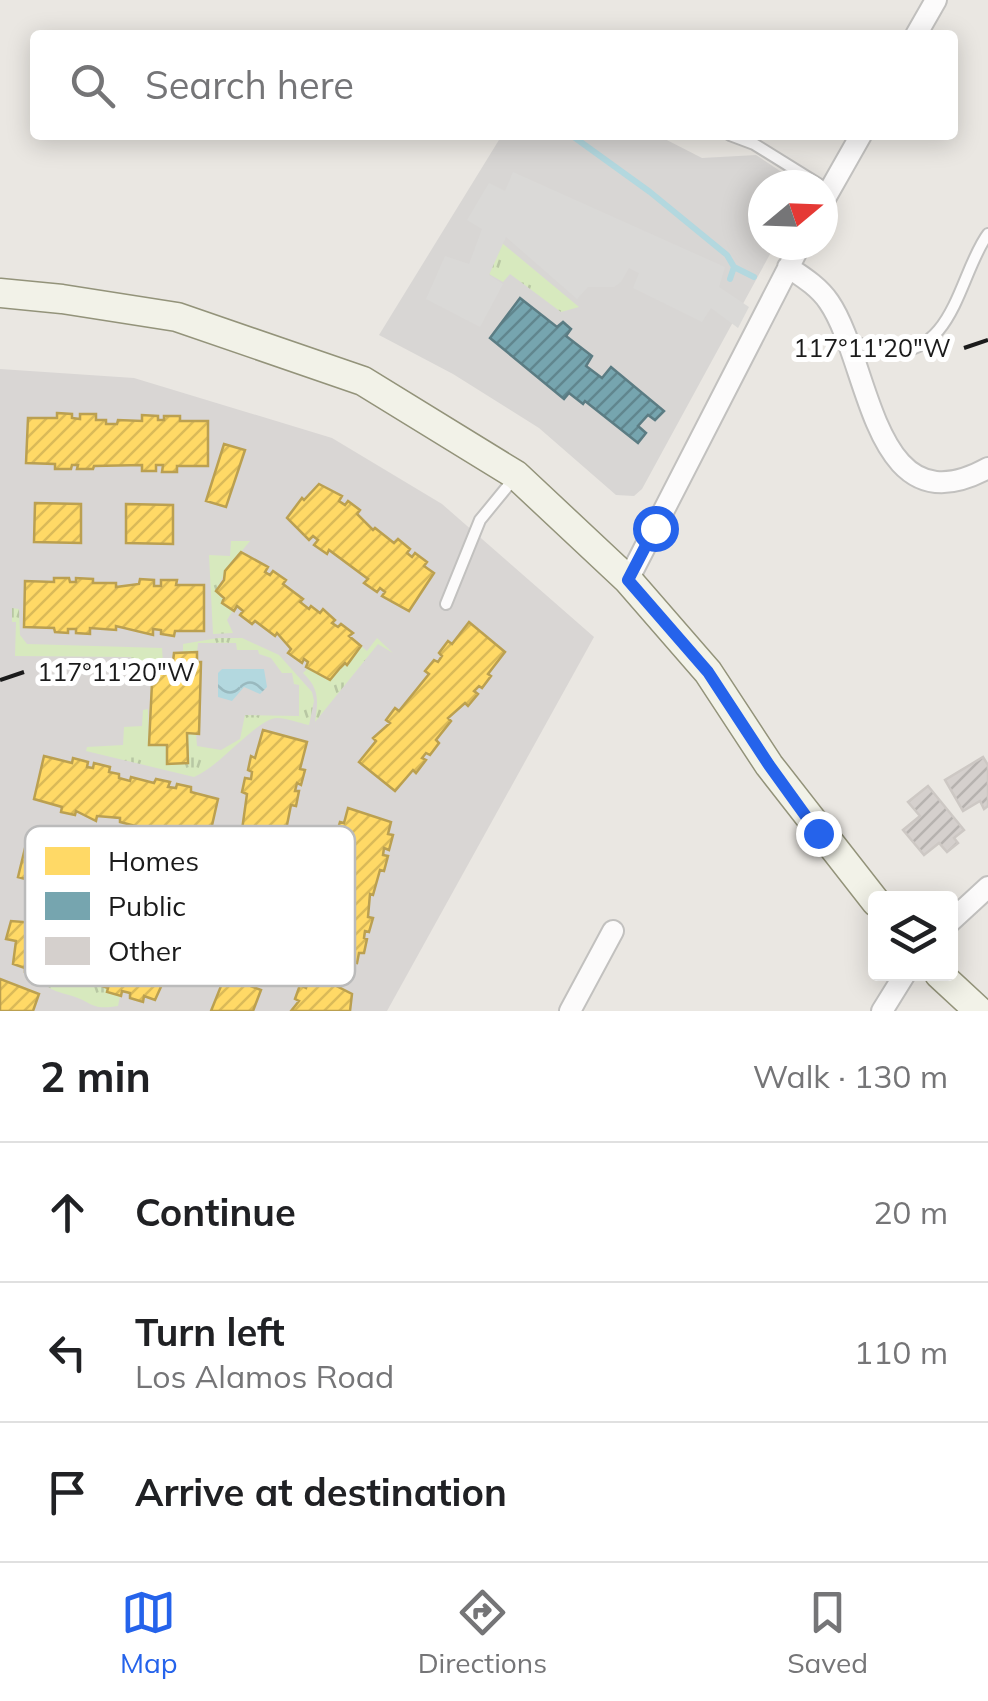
<!DOCTYPE html>
<meta charset="utf-8">
<style>
body{margin:0;font-family:Mulish,sans-serif;background:#f6f6f6;color:#202124}
.controls{position:absolute;right:30px;bottom:30px;display:grid;overflow:hidden;border-radius:10px;box-shadow:0 5px 25px #0003}
.controls button{width:90px;height:90px;display:grid;place-items:center;padding:0;border:0;border-bottom:2px solid #e0e0e0;background:#fff;color:#202124;font:50px sans-serif}
.compass{position:absolute;left:748px;top:170px;width:90px;height:90px;border-radius:50%;background:#fff;box-shadow:0 5px 25px #0003;rotate:71deg}
.stop{position:absolute;width:30px;height:30px;margin:-22px;border:8px solid #2563eb;border-radius:50%;background:#fff}
.stop.end{background:#2563eb;border-color:#fff;box-shadow:0 2px 10px #0008}
.list{margin:0;padding:0;list-style:none}
h2{display:flex;justify-content:space-between;align-items:center;height:130px;margin:0;padding:0 40px;font-size:42px}
h2 small{font-size:32px;font-weight:400;color:#757577}
.list li{display:grid;grid-template-columns:65px 1fr auto;gap:30px;align-items:center;box-sizing:border-box;height:140px;padding:0 40px;border-top:2px solid #e0e0e0}
.list b{display:block;font-size:38px;white-space:nowrap}
.list p{margin:0;font-size:32px;white-space:nowrap;color:#757577}
.list em{font-size:32px;font-style:normal;color:#757577}
.icon{flex:none;width:55px;height:55px;fill:none;stroke:currentColor;stroke-width:2;stroke-linecap:round;stroke-linejoin:round}
.map{position:relative;flex:none;width:988px;height:1011px;overflow:hidden}
.search{position:absolute;background:#fff;box-shadow:0 5px 25px #0003;left:30px;right:30px;top:30px;height:110px;display:flex;align-items:center;gap:25px;box-sizing:border-box;padding:0 35px;border-radius:10px;color:#757577;font-size:38px}
.sheet{height:550px;background:#fff}
nav{display:flex;justify-content:space-around;align-items:center;box-sizing:border-box;height:140px;border-top:2px solid #e0e0e0;background:#fff;font-size:28px;color:#757577}
nav a{display:grid;justify-items:center;gap:5px}
nav .on{color:#2563eb}
.map>svg:first-child{display:block}
.residential{fill:#d9d6d4}
.religious{fill:#d8d6d4}
.grass{fill:url(#grass-tufts)}
.parking{fill:#dad9d7}
.water{fill:url(#water-waves)}
.homes{fill:url(#homes-hatch);stroke:#bba050;stroke-width:2.5}
.public{fill:url(#public-hatch);stroke:#5b7c83;stroke-width:2.5}
.lines{fill:none;stroke-linecap:round;stroke-linejoin:round}
.stream{stroke:#b3d8df;stroke-width:6}
.building{fill:url(#building-hatch);stroke:#cdc8c4;stroke-width:2.5}
.service-casing{stroke:#c2c1bf;stroke-width:14}
.minor-casing{stroke:#c2c1bf;stroke-width:24}
.secondary-casing{stroke:#93937a;stroke-width:31}
.service{stroke:#fcfbfb;stroke-width:10}
.minor{stroke:#fcfbfb;stroke-width:20}
.secondary{stroke:#f2f2e8;stroke-width:28}
.route{stroke:#2563eb;stroke-width:12}
.ticks{fill:none;stroke:#1b1b1b;stroke-width:4}
.key{fill:#fff;stroke:#bbb;stroke-width:2.5}
.key-label{font-size:28px;fill:#1b1b1b}
.ticks-label{font-size:25px;text-anchor:middle;fill:#1b1b1b;stroke:#fff;stroke-width:10;stroke-linejoin:round;paint-order:stroke}
</style>
<div class="map">
<svg width="988" height="1011" viewBox="0 0 988 1011">
<defs>
<pattern id="grass-tufts" width="24" height="20" patternUnits="userSpaceOnUse" patternTransform="scale(2.5)"><rect width="24" height="20" fill="#d7e9be"/><path d="M3 7l-1-3M5 7V3M7 7l1-3M15 17l-1-3M17 17v-4M19 17l1-3" fill="none" stroke="#b8c7a3"/></pattern>
<pattern id="water-waves" width="16" height="10" patternUnits="userSpaceOnUse" patternTransform="scale(2.5)"><rect width="16" height="10" fill="#b3d8df"/><path d="M0 5q4-4 8 0t8 0" fill="none" stroke="#99b9bf"/></pattern>
<pattern id="homes-hatch" width="6" height="6" patternUnits="userSpaceOnUse" patternTransform="scale(2.5)"><rect width="6" height="6" fill="#ffd966"/><path d="M-1 1l2-2M0 6l6-6M5 7l2-2" fill="none" stroke="#daba58"/></pattern>
<pattern id="public-hatch" width="6" height="6" patternUnits="userSpaceOnUse" patternTransform="scale(2.5)"><rect width="6" height="6" fill="#76a5af"/><path d="M-1 1l2-2M0 6l6-6M5 7l2-2" fill="none" stroke="#60868e"/></pattern>
<pattern id="building-hatch" width="6" height="6" patternUnits="userSpaceOnUse" patternTransform="scale(2.5)"><rect width="6" height="6" fill="#d5d0cd"/><path d="M-1 1l2-2M0 6l6-6M5 7l2-2" fill="none" stroke="#b6b2af"/></pattern>
</defs>
<rect width="100%" height="100%" fill="#eae7e2"/>
<path class="residential" d="M0 369 134 378 332 438 442 504 594 637 387 1011H0Z"/>
<path class="religious" d="M502 135H657L702 158 756 155 801 185H763V245H775L642 489 634 496 616 495 539 428 453 374 379 335Z"/>
<path class="grass" d="M502 243 579 307 561 312 510 274 503 282 489 274Z
M231 541H250L226 570 216 591 233 610 227 620 233 633 213 634 209 555 230 556Z
M12 608 19 609 20 635 27 644 162 648 163 663 150 678H132L131 657 15 656 16 622H12Z
M218 638H242L279 655 312 692 314 701 309 725C299 723 287 718 277 718 256 719 221 766 194 777L86 751 87 747 123 745 124 727 142 726 143 710 148 709 149 744 167 745V765L187 763V733H196L197 746 221 750 240 739 245 715 299 716V685L294 684 292 673H282L271 658 259 654 258 650H237L236 643H198L197 652H183V644Z
M377 638 393 653 378 644 315 722C318 701 320 689 303 673L308 668 331 680C342 665 350 662 361 646L367 651Z
M61 976 72 979 73 976 108 988V992L120 996 118 1006C90 1011 92 1001 69 995 58 992 54 991 45 985L46 977 59 980Z"/>
<path class="parking" d="M513 172 725 267 719 287 749 307 738 328 711 308 702 322 633 288 639 273 629 268 621 282 614 287H588L577 299 506 237 489 275 503 284 480 327 426 299 445 256 469 264 482 229 467 220 489 183 505 191Z"/>
<path class="water" d="M222 669H264L267 687 260 694 244 687 232 701 218 697V673Z"/>
<path class="homes" d="M57 413 72 414V418L80 419V414H96V420H106V424H117L118 420 142 421V415L158 416V420H164V416H180V421H208V466H177V472H162L163 465H156V471H142V465L94 466 93 469H77L78 465H72L71 469H55V464L26 463 28 418H57Z
M224 444 245 450 226 507 206 501Z
M319 484 342 496 339 501 345 505 348 501 360 510 357 514 373 530 375 528 394 543 398 539 410 549 407 553 412 557 415 553 427 562 424 566 434 573 409 611 382 596 385 592 380 588 377 592 364 583 368 579 329 550 327 554 314 545 318 540 313 536 309 540 287 518 302 498 304 500Z
M35 503 81 504V543L34 542Z
M126 504 173 505V544L126 543Z
M241 552 268 567 265 572 270 575 273 571 286 580 283 584 303 599 300 602 309 609 311 606 320 613 323 609 335 620 332 623 338 627 341 624 353 633 349 636 361 646 347 665 345 663 340 668 330 680 306 667 308 662 304 659 302 663 288 653 291 649 277 633 275 636 255 621 252 624 240 615 243 611 237 606 234 611 222 603 224 598 216 591 224 580 225 571Z
M54 578H69L70 582H76V578L93 579V583H116V587L139 584 140 579 154 580V586H161V580H177L176 585H204V631H175L174 636 161 634V630L153 629V635L116 626V630L90 628V634L76 633V629H68V633L55 632 54 628 24 627 25 581 54 582Z
M469 622 505 652 488 674 491 676 482 688 479 686 474 691 478 694 468 706 465 703 448 718 451 721 436 740 439 743 430 755 426 753 422 758 426 760 416 773 413 770 395 791 359 762 376 741 373 738 390 723 386 720 395 708 399 711 429 674 425 671 434 660 438 662 442 656 439 653 448 641 452 644Z
M197 652V662H201L199 734 187 733 188 763 167 764V745H149L153 662H173L174 653Z
M263 730 307 742 300 769 305 770 301 785 297 783 295 791H299L296 806 291 805 286 830 282 829 280 851H284L281 867 276 865 274 872 279 873 275 888 271 886 264 914 221 903 227 876 222 874 225 861 230 862 232 854 228 853 231 838 235 840 238 829 242 830 247 794 242 792 245 778 251 779 252 772 248 770 251 756 255 758Z
M44 756 72 763 73 758 88 762 87 767 93 768 94 763 110 767 109 772 119 774V778L130 781 131 777 154 783 156 779 170 782 168 787 176 788 177 784 191 787V792L218 799 208 843 179 836 178 841 164 838 165 833 158 832 157 836 143 832V828L120 822V818L97 816 96 821 76 811 75 815 61 812 62 807 34 799Z
M348 808 391 822 388 834 393 835 389 850 384 848 383 855 388 856 384 871 380 870 373 895 370 894 368 917 373 918 369 932 365 931 364 938 367 939 364 953H359L357 963 336 959 334 963 311 957 315 942 310 941 314 926H318L319 920H315L319 904H324L334 859 330 857 334 843 339 844 341 836 336 835 340 822 344 823Z
M27 840 73 851 64 889 18 877Z
M37 918 53 922 52 926 58 928 59 923 74 927V932L84 935 83 938 94 941V937L119 943 120 938 134 942 133 947 140 948 141 944 157 948 156 953 170 956 164 980 155 1000 144 996 143 1002 130 998V993L122 991 121 996 107 992 108 988 73 976 72 979 61 976 60 980 39 971 38 976 25 972V968L13 964 16 941 6 939 11 921 36 923Z
M311 973 352 994 350 1011H291L299 1001 295 999 300 985 306 988Z
M225 976 261 990 253 1011H211Z
M0 979 39 994 33 1011H0Z"/>
<path class="public" d="M520 298 557 327 563 322 571 329 566 336 592 356 586 366 602 378 611 367 664 411 655 420 648 415 638 426 646 433 638 443 585 401 583 404 569 393 564 399 490 338Z"/>
<g class="lines">
<path class="stream" d="M571 135 650 192 727 255 734 267 730 279
M734 267 754 277"/>
</g>
<path class="building" d="M983 757 988 765V806L984 809 980 801 963 811 945 780Z
M928 786 964 830 954 838 958 843 947 852 939 843 924 855 903 830 920 816 908 802Z"/>
<g class="lines">
<defs>
<path id="service" d="M730 135 754 144 820 185
M850 340C862 344 875 350 888 351 954 358 960 271 988 234
M446 604 480 520 516 476"/>
<path id="minor" d="M916 35 936 0
M823 202 861 135
M788 267C803 277 819 287 829 302 871 363 872 532 988 468
M628 580 800 245
M950 922 988 887
M570 1011 613 931
M882 1011 905 974"/>
<path id="secondary" d="M0 293 62 299 177 317 363 381 516 475 628 580 708 672 769 765 876 902
M939 974 979 1011"/>
</defs>
<use href="#service" class="service-casing"/>
<use href="#minor" class="minor-casing"/>
<use href="#secondary" class="secondary-casing"/>
<use href="#service" class="service"/>
<use href="#minor" class="minor"/>
<use href="#secondary" class="secondary"/>
</g>
<g class="lines">
<path class="route" d="M655 528 628 580 708 672 769 765 818 833"/>
</g>
<path class="ticks" d="M964 348 988 340M0 680 24 672"/>
<rect x="25" y="826" width="330" height="160" rx="15" class="key"/>
<rect x="45" y="847" width="45" height="28" fill="#ffd966"/>
<rect x="45" y="892" width="45" height="28" fill="#76a5af"/>
<rect x="45" y="937" width="45" height="28" fill="#d5d0cd"/>
<g class="key-label">
<text x="108" y="871">Homes</text>
<text x="108" y="916">Public</text>
<text x="108" y="961">Other</text>
</g>
<g class="ticks-label">
<text x="872" y="357">117°11'20"W</text>
<text x="116" y="681">117°11'20"W</text>
</g>
</svg>
<div class="controls">
<button><svg class="icon" aria-label="layers" viewBox="0 0 24 24"><path d="M12 4l9 5-9 5-9-5zM3 14l9 5 9-5"/></svg></button>
</div>
<svg class="compass" viewBox="-18 -18 36 36"><path d="M0-13l5 13h-10z" fill="#e53935"/><path d="M0 13l5-13h-10z" fill="#757577"/></svg>
<div class="stop" style="left:655px;top:528px"></div>
<div class="stop end" style="left:818px;top:833px"></div>
<div class="search"><svg class="icon" aria-label="search" viewBox="0 0 24 24"><circle cx="10" cy="10" r="6"/><path d="M15 15l6 6"/></svg>Search here</div>
</div>
<section class="sheet">
<h2>2 min<small>Walk · 130 m</small></h2>
<ul class="list">
<li><svg class="icon" aria-label="ahead" viewBox="0 0 24 24"><path d="M12 20V5M6 11l6-6 6 6"/></svg><div><b>Continue</b></div><em>20 m</em></li>
<li><svg class="icon" aria-label="left" viewBox="0 0 24 24"><path d="M17 20v-9H6M10 6l-5 5 5 5"/></svg><div><b>Turn left</b><p>Los Alamos Road</p></div><em>110 m</em></li>
<li><svg class="icon" aria-label="arrive" viewBox="0 0 24 24"><path d="M6 21V4h12l-3 4 3 4H6"/></svg><div><b>Arrive at destination</b></div></li>
</ul>
</section>
<nav>
<a class="on"><svg class="icon" aria-label="map" viewBox="0 0 24 24"><path d="M3 6l6-2 6 2 6-2v14l-6 2-6-2-6 2zM9 4v14M15 6v14"/></svg>Map</a>
<a><svg class="icon" aria-label="directions" viewBox="0 0 24 24"><path d="M12 3l9 9-9 9-9-9zM9 14v-3h6M13 9l2 2-2 2"/></svg>Directions</a>
<a><svg class="icon" aria-label="saved" viewBox="0 0 24 24"><path d="M7 4h10v16l-5-4-5 4z"/></svg>Saved</a>
</nav>
